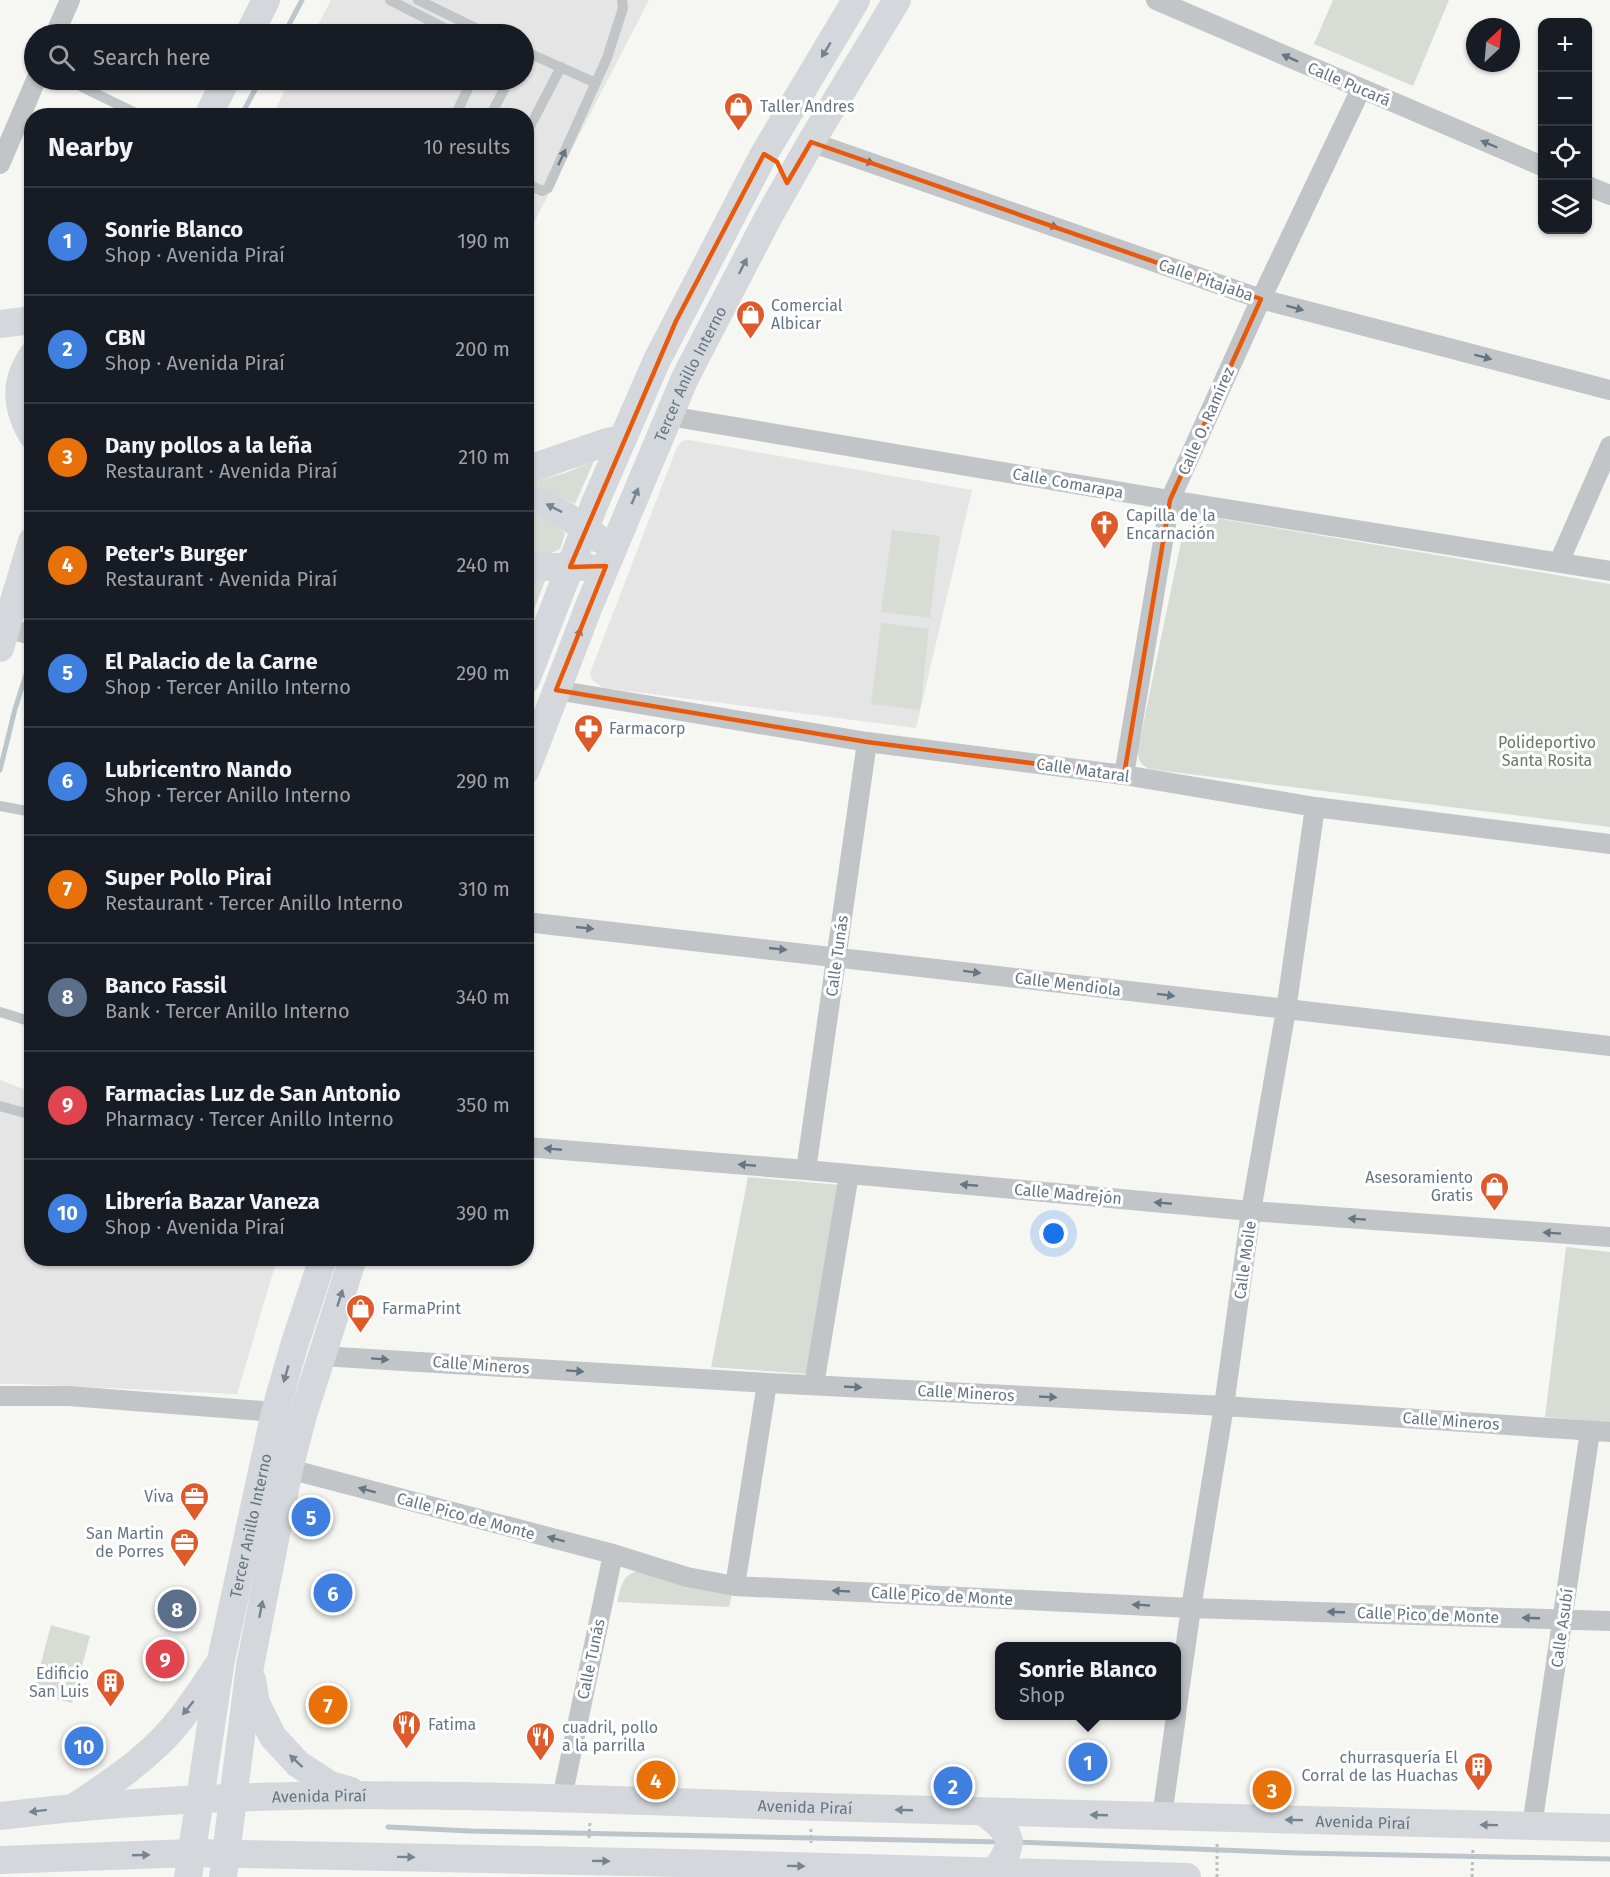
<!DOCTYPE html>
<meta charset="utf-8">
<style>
body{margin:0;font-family:"Fira Sans",sans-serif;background:#20242c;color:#f1f3f6}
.controls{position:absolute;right:18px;top:18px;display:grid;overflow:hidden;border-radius:12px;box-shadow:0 2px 4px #0004}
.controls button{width:54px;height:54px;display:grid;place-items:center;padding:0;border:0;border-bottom:2px solid #363941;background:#171b24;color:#f1f3f6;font:30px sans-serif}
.compass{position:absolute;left:1466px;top:18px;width:54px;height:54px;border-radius:50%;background:#171b24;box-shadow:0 2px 4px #0004;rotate:26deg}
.you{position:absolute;left:1054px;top:1234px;width:21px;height:21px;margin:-15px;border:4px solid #fff;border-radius:50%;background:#1a73e8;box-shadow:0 0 0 9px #1a73e833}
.badge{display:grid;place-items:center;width:39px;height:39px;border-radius:50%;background:#0b8043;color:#fff;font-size:20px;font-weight:700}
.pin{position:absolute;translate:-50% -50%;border:3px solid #fff;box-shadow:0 2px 6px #0006}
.popup{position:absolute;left:995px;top:1642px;width:186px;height:78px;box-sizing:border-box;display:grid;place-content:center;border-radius:12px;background:#171b24;filter:drop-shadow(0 2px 4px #0005);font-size:20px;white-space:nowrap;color:#9ea1a6}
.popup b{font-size:22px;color:#f1f3f6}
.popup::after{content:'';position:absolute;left:50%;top:100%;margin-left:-12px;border:12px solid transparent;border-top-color:#171b24}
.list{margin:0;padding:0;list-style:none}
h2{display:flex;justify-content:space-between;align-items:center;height:78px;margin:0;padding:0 24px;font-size:26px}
h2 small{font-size:20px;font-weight:400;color:#9ea1a6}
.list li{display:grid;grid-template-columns:39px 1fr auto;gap:18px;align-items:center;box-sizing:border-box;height:108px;padding:0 24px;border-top:2px solid #363941}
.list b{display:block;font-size:22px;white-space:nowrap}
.list p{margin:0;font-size:20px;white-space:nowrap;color:#9ea1a6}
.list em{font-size:20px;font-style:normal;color:#9ea1a6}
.icon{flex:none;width:33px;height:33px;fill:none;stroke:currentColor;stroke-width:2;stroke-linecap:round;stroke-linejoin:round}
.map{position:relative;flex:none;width:1610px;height:1877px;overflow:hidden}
.search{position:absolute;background:#171b24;box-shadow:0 2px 4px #0004;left:24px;top:24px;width:510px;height:66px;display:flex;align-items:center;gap:15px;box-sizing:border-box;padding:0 21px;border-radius:33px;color:#9ea1a6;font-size:22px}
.panel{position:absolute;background:#171b24;box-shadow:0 2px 4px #0004;left:24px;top:108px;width:510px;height:1158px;border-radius:24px}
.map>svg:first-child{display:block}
.built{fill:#e4e5e4}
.green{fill:#d7ddd4}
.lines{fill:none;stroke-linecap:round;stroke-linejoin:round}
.stream{stroke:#bbc5ca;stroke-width:5}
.path{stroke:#bbbdbf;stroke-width:3;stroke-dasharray:3 3;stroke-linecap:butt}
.lane{stroke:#c1c5c8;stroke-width:10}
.street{stroke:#c1c5c8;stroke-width:20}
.secondary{stroke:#d4d8dc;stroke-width:28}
.oneway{fill:#768490}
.oneway2{fill:#667583}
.marked{fill:none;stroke:#e8590c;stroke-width:4.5;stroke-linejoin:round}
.labels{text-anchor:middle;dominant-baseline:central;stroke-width:6;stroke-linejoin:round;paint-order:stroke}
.street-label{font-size:16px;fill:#667583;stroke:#fff}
.poi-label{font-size:16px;fill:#667583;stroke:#fff;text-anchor:start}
.park-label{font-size:16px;fill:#687a64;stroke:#fff}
</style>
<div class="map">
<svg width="1610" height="1877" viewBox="0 0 1610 1877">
<rect width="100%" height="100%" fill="#f6f6f3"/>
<path class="built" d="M331 0H649L527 236 526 116H272L290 80H524V34H313Z
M689 440 972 490 916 728 604 688 592 680 590 673 677 447 682 441Z
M0 1080 31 1092 32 1258 277 1259 237 1394 20 1384H0Z"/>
<path class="green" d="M1333 0H1449L1413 86 1314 44Z
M594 461 575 504 541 488 526 484 565 473Z
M526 512 555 523 565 534 560 549 547 555 527 552Z
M1210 517 1610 584V827L1149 769C1139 764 1138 759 1138 749L1182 537 1190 525Z
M892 530 940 536 930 618 881 612Z
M527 578H546L531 618 527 606Z
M881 623 929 629 920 710 871 704Z
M748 1177 840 1185 808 1374 711 1367Z
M1566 1247 1610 1252V1423L1545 1417Z
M646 1570 732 1595 729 1607 617 1602C622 1583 623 1571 646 1570Z
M51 1625 90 1636 72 1703 33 1693Z"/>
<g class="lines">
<path class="stream" d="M284 34 302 0
M241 116 260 80
M0 770 15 709 32 656
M388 1827 470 1831 1001 1842
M1016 1842 1298 1853 1610 1859"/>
<path class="path" d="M811 1829V1843
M589 1838 590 1821
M1217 1877V1841
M1472 1877 1473 1847"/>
<path class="lane" d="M390 0 456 34
M418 0 488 34
M524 51 596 83
M82 87 142 116
M455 116 472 80
M490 116 509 80
M526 134 561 67
M526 183 542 191 548 188 607 58 623 8 622 0
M0 806 32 812
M0 1012 32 1022
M0 1106 32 1115"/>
<path class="street" d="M1156 0 1542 166
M55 34 70 0
M811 142 1261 299 1610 390
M0 164 36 80
M1588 186 1610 195
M669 416 1170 500 1610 571
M1559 562 1610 446
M6 628 32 635
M556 690 867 742 1124 775 1315 807 1610 844
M1124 775 1170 500 1261 299 1361 89
M526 922C888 962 1249 1006 1610 1046
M526 1147 806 1170 1251 1211 1610 1237
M806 1170 867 742
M321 1356 767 1383 1224 1406 1610 1432
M814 1385 849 1174
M0 1396H69L275 1412
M289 1469 613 1554 687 1577 735 1586 1191 1608 1610 1621
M735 1586 767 1383
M1176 1713 1191 1608 1224 1406 1251 1211 1286 1010 1315 807
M562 1798 613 1554
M1162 1817 1176 1716
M1532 1826 1590 1431"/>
<g class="secondary">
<path d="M249 34 266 0"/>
<path d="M208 116 226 80"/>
<path d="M0 324 32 320"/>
<path d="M32 356C14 383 16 407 32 435"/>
<path d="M526 470 607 442 623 439"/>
<path d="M526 497C554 506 576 522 599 539"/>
<path d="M526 565 544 567H587"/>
<path d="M0 648 32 541"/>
<path d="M526 680 595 503 657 360 764 154 856 0"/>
<path id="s1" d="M526 770 589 606 685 378 769 216 811 142 897 0"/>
<path d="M252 1680 256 1703 273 1737 298 1764 330 1785 351 1791"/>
<path d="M76 1806C105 1787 133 1768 158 1744 181 1722 199 1694 217 1667"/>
<path d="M985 1813C1012 1834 1017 1841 995 1871"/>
<path id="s2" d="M0 1816C260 1783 523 1797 784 1806 1060 1815 1335 1821 1610 1828"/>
<path d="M0 1860 192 1853 680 1863 1187 1877"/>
<path id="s3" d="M188 1877 221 1660 275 1412 294 1346 323 1258"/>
<path d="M223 1877 250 1666 289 1469 303 1415 353 1258"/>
</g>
</g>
<defs><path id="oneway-solid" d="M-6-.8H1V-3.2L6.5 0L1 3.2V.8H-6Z" transform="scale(1.5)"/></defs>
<g class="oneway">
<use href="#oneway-solid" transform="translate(826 50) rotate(121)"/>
<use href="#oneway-solid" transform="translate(743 266) rotate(-63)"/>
<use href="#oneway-solid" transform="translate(635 496) rotate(-67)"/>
<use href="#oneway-solid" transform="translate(554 508) rotate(-153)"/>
<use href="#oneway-solid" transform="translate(578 636) rotate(-68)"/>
<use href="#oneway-solid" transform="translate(340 1298) rotate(-72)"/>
<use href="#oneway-solid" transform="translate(286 1374) rotate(106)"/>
<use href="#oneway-solid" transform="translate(261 1609) rotate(-79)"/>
<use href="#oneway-solid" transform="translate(188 1708) rotate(129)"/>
<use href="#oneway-solid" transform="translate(296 1761) rotate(-137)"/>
<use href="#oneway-solid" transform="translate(904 1810) rotate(-178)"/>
<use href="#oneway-solid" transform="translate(38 1811) rotate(173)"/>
<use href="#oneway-solid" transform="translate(1099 1815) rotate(-178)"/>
<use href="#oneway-solid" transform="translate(1294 1820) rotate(-179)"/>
<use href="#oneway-solid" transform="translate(1489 1825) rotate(-179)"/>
<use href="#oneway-solid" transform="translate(141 1855) rotate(-2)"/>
<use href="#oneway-solid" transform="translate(406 1857) rotate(1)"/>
<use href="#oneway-solid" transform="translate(601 1861) rotate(1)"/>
<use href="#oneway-solid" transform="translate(796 1866) rotate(1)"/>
</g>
<g class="oneway2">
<use href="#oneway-solid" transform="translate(1290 58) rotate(-156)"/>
<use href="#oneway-solid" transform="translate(1489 144) rotate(-157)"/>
<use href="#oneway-solid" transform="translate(562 157) rotate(-65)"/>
<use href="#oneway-solid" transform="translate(866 161) rotate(19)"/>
<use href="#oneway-solid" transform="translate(1050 225) rotate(19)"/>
<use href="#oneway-solid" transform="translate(1295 308) rotate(15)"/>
<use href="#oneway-solid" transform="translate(1483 357) rotate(15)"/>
<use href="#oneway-solid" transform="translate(585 928) rotate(6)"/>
<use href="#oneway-solid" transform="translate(778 949) rotate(6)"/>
<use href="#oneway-solid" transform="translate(972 972) rotate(7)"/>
<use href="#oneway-solid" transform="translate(1166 995) rotate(7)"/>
<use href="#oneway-solid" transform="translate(553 1149) rotate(-175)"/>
<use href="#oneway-solid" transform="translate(747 1165) rotate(-175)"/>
<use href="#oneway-solid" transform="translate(969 1185) rotate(-175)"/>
<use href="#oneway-solid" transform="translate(1163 1203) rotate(-175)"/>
<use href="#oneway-solid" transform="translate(1357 1219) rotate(-176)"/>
<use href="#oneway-solid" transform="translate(1552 1233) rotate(-176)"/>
<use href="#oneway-solid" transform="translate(380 1359) rotate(4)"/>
<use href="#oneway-solid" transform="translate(575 1371) rotate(4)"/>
<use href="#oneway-solid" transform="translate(853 1387) rotate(3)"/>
<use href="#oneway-solid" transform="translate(1048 1397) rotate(3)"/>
<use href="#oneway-solid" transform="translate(367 1490) rotate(-165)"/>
<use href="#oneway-solid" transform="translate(556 1539) rotate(-165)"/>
<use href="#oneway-solid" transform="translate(841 1591) rotate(-177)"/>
<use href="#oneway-solid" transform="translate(1141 1605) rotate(-177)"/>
<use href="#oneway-solid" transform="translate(1336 1612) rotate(-178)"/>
<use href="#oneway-solid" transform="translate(1531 1618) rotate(-178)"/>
</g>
<path class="marked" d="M811 142 1261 299 1170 500 1124 775 867 742 556 690 606 566 570 567 676 321 764 154 777 162 787 183Z"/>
<defs>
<symbol id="shop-pin" viewBox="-11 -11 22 30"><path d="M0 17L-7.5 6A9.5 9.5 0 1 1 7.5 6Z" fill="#de5a2b" stroke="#fff"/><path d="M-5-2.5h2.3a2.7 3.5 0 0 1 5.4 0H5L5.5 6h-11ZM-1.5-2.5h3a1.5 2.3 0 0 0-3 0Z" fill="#fff"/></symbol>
<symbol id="church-pin" viewBox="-11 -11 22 30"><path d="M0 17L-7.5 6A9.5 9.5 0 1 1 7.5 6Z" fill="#de5a2b" stroke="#fff"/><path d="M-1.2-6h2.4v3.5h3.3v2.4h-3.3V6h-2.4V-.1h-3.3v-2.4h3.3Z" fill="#fff"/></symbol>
<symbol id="pharmacy-pin" viewBox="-11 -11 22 30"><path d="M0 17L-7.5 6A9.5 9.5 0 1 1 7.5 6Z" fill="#de5a2b" stroke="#fff"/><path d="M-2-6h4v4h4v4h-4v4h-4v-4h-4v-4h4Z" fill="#fff"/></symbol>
<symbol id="office-pin" viewBox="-11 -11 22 30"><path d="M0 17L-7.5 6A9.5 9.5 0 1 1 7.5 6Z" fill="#de5a2b" stroke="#fff"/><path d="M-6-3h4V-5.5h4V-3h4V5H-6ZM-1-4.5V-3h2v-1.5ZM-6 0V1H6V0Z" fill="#fff"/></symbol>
<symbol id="building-pin" viewBox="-11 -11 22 30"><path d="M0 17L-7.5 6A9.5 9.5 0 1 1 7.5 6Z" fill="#de5a2b" stroke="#fff"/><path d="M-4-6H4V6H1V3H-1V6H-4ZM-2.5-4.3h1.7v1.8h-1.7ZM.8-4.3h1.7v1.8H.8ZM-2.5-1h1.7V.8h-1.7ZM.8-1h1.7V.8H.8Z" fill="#fff"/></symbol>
<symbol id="restaurant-pin" viewBox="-11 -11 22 30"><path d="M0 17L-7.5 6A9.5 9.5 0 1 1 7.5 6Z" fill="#de5a2b" stroke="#fff"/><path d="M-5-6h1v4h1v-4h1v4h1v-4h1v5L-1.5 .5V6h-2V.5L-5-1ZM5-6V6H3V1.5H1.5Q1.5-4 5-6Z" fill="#fff"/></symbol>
</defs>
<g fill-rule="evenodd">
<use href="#shop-pin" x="722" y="90" width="33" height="45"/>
<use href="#shop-pin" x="734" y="298" width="33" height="45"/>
<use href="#church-pin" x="1088" y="508" width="33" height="45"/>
<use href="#pharmacy-pin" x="572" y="712" width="33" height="45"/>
<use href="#shop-pin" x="1478" y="1170" width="33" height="45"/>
<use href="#shop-pin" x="344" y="1292" width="33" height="45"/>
<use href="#office-pin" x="178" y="1480" width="33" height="45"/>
<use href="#office-pin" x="168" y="1526" width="33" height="45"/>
<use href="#building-pin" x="94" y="1666" width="33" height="45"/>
<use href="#restaurant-pin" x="390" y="1708" width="33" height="45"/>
<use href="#restaurant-pin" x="524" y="1720" width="33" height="45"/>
<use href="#building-pin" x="1462" y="1750" width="33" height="45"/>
</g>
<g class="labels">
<g class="street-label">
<text transform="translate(1349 84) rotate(23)">Calle Pucará</text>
<text transform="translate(1206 280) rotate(19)">Calle Pitajaba</text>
<text stroke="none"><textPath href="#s1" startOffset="429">Tercer Anillo Interno</textPath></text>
<text transform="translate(1206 421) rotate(-66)">Calle O. Ramírez</text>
<text transform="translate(1068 483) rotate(10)">Calle Comarapa</text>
<text transform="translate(1083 770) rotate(8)">Calle Mataral</text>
<text transform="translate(837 956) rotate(-82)">Calle Tunás</text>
<text transform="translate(1068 984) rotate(7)">Calle Mendiola</text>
<text transform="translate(1068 1194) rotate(5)">Calle Madrejón</text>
<text transform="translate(1245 1260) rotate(-82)">Calle Moile</text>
<text transform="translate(481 1365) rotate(4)">Calle Mineros</text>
<text transform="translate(966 1393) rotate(3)">Calle Mineros</text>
<text transform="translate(1451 1421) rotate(4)">Calle Mineros</text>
<text transform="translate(466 1516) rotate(15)">Calle Pico de Monte</text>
<text stroke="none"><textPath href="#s3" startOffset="357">Tercer Anillo Interno</textPath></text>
<text transform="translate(942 1596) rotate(3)">Calle Pico de Monte</text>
<text transform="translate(1428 1615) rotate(2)">Calle Pico de Monte</text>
<text transform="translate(1562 1628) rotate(-82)">Calle Asubí</text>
<text transform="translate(591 1659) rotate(-78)">Calle Tunás</text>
<text stroke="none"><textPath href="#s2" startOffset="320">Avenida Piraí</textPath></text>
<text stroke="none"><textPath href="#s2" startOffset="806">Avenida Piraí</textPath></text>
<text stroke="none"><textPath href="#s2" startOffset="1364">Avenida Piraí</textPath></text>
</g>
<g class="poi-label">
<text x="760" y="106">Taller Andres</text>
<text x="771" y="305">Comercial<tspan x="771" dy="18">Albicar</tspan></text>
<text x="1126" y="515">Capilla de la<tspan x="1126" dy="18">Encarnación</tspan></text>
<text x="609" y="728">Farmacorp</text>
<text x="1473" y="1177" text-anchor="end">Asesoramiento<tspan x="1473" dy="18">Gratis</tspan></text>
<text x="382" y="1308">FarmaPrint</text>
<text x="174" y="1496" text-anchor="end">Viva</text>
<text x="164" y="1533" text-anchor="end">San Martin<tspan x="164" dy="18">de Porres</tspan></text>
<text x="89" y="1673" text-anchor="end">Edificio<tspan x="89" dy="18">San Luis</tspan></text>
<text x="428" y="1724">Fatima</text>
<text x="562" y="1727">cuadril, pollo<tspan x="562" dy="18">a la parrilla</tspan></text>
<text x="1458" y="1757" text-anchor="end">churrasquería El<tspan x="1458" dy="18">Corral de las Huachas</tspan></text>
</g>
<g class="park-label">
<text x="1547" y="742">Polideportivo<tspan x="1547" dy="18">Santa Rosita</tspan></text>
</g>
</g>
</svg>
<div class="controls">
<button>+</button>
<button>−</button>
<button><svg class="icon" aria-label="locate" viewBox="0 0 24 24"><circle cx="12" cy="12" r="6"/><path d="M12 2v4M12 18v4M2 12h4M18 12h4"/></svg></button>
<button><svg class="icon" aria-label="layers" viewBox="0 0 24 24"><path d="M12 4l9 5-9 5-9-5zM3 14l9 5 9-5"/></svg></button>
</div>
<svg class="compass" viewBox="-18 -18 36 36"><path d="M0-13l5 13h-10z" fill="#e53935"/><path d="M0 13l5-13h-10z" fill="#9ea1a6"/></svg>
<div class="you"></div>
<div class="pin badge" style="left:1088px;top:1762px;background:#3f7fe0">1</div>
<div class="popup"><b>Sonrie Blanco</b>Shop</div>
<div class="pin badge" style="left:953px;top:1786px;background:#3f7fe0">2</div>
<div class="pin badge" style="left:1272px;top:1790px;background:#e8710a">3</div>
<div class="pin badge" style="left:656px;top:1780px;background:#e8710a">4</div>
<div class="pin badge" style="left:311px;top:1517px;background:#3f7fe0">5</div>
<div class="pin badge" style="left:333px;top:1593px;background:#3f7fe0">6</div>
<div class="pin badge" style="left:328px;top:1705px;background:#e8710a">7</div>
<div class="pin badge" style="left:177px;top:1609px;background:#5c6f8a">8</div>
<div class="pin badge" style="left:165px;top:1659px;background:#e0444e">9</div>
<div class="pin badge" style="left:84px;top:1746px;background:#3f7fe0">10</div>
<div class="search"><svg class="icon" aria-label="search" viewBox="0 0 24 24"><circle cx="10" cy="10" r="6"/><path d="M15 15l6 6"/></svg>Search here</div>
<section class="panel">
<h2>Nearby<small>10 results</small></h2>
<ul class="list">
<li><span class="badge" style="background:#3f7fe0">1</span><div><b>Sonrie Blanco</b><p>Shop · Avenida Piraí</p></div><em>190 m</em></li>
<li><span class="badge" style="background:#3f7fe0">2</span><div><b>CBN</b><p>Shop · Avenida Piraí</p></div><em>200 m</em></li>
<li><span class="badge" style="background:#e8710a">3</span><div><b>Dany pollos a la leña</b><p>Restaurant · Avenida Piraí</p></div><em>210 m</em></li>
<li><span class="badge" style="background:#e8710a">4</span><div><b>Peter's Burger</b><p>Restaurant · Avenida Piraí</p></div><em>240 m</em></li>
<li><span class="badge" style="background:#3f7fe0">5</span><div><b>El Palacio de la Carne</b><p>Shop · Tercer Anillo Interno</p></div><em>290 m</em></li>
<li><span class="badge" style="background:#3f7fe0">6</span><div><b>Lubricentro Nando</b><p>Shop · Tercer Anillo Interno</p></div><em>290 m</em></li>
<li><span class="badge" style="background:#e8710a">7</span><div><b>Super Pollo Pirai</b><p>Restaurant · Tercer Anillo Interno</p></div><em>310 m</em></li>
<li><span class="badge" style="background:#5c6f8a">8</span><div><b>Banco Fassil</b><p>Bank · Tercer Anillo Interno</p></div><em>340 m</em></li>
<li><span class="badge" style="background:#e0444e">9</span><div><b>Farmacias Luz de San Antonio</b><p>Pharmacy · Tercer Anillo Interno</p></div><em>350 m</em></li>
<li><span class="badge" style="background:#3f7fe0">10</span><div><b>Librería Bazar Vaneza</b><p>Shop · Avenida Piraí</p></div><em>390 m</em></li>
</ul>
</section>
</div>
